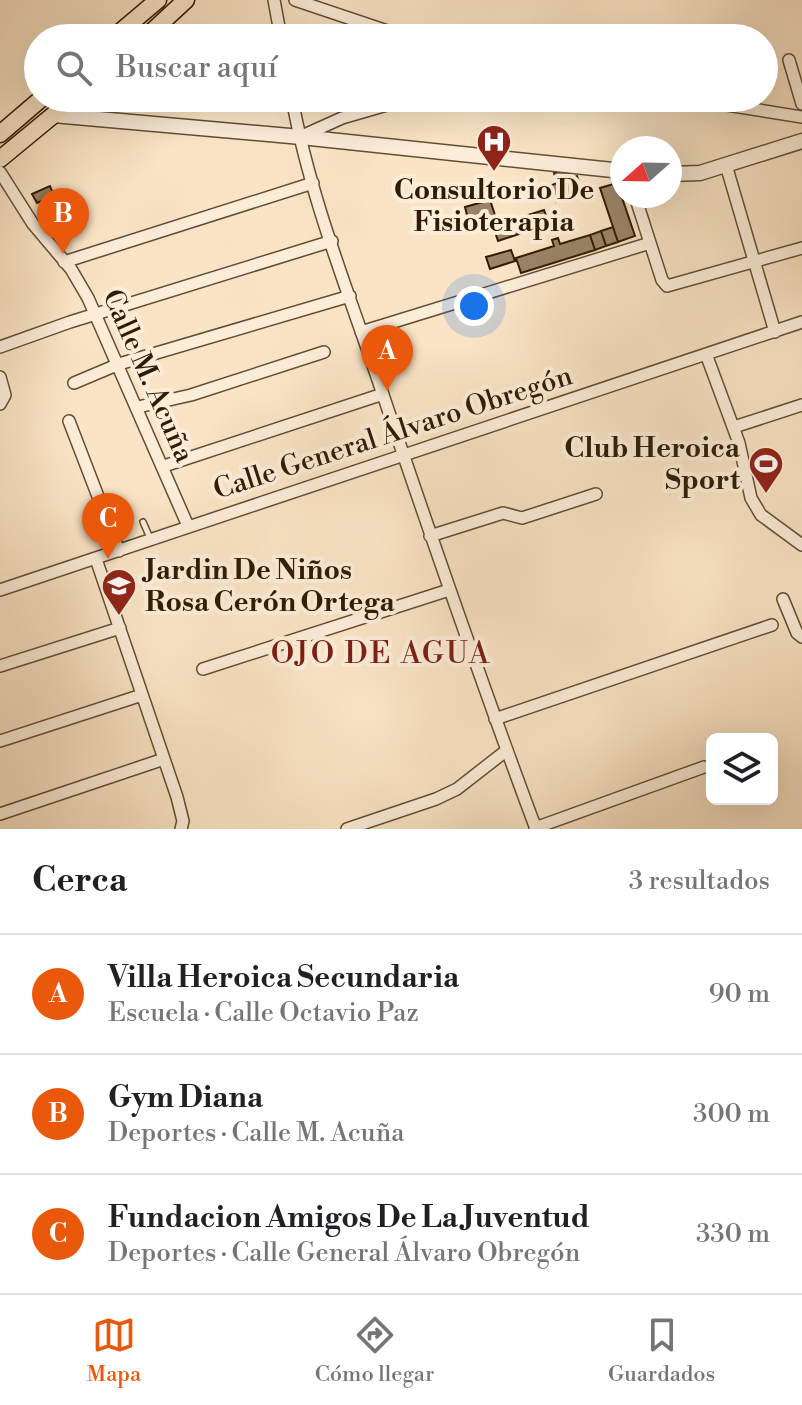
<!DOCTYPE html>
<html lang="es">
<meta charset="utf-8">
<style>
body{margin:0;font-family:"Libre Bodoni",serif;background:#f6f6f6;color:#202124}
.controls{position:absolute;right:24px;bottom:24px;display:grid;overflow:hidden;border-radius:12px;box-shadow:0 8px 32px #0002}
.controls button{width:72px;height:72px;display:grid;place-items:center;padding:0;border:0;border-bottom:2px solid #e0e0e0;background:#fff;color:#202124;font:40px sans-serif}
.compass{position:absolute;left:610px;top:136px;width:72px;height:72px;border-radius:50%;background:#fff;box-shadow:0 8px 32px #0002;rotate:250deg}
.you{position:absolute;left:474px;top:306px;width:28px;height:28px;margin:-20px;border:6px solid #fff;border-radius:50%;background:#1a73e8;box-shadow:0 0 0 12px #1a73e833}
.badge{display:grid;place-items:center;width:52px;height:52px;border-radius:50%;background:#ea580c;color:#fff;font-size:26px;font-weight:700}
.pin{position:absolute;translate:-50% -66px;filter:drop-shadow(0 2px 4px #0008)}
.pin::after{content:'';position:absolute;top:42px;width:28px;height:24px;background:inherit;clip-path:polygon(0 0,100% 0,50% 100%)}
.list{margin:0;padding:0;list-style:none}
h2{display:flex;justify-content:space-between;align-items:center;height:104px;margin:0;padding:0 32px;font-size:34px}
h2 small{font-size:26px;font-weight:400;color:#757577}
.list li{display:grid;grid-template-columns:52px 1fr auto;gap:24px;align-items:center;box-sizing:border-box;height:120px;padding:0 32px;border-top:2px solid #e0e0e0}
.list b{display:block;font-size:30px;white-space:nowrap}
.list p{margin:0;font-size:26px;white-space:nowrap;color:#757577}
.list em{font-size:26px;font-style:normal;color:#757577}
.icon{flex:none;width:44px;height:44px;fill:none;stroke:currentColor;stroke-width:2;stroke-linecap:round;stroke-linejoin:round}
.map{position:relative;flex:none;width:802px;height:829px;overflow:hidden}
.search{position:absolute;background:#fff;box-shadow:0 8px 32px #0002;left:24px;right:24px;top:24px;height:88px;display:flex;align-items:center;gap:20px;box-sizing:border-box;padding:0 28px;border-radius:44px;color:#757577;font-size:30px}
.sheet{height:464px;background:#fff}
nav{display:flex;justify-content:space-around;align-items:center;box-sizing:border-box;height:112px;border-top:2px solid #e0e0e0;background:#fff;font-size:22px;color:#757577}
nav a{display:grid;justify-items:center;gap:4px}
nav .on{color:#ea580c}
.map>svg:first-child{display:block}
.building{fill:#9a8468;stroke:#311c03;stroke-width:2}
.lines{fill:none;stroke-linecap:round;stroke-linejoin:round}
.service-casing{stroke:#634e34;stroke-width:8}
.minor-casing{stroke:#634e34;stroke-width:14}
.tertiary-casing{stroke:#634e34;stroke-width:17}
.primary-casing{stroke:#311c03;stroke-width:19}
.service{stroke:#fcedd9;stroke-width:5}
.minor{stroke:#fcedd9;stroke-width:11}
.tertiary{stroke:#fcedd9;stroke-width:14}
.primary{stroke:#fae4c5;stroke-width:16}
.labels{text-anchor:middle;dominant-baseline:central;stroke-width:8;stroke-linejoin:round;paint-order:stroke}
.poi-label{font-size:28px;font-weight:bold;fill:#311c03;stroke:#fcedd9}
.street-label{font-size:28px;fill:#311c03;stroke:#fcedd9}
.neighbourhood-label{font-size:30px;letter-spacing:2px;fill:#7a1f14;stroke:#fcedd9}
</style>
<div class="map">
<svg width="802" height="829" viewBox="0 0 802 829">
<rect width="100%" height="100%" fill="#fae4c5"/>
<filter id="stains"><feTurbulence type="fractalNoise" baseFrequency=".0025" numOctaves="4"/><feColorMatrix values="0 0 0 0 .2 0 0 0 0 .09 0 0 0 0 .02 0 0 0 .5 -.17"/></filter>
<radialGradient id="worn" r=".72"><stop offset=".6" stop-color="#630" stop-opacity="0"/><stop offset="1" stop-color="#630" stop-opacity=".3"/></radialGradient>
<path class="building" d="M567 169 570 179 577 176 583 193 556 202 550 186 557 183 554 173Z
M617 183 635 236 618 242 600 188Z
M50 186 54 196 37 203 32 194Z
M490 200 495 215 469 223 465 207Z
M544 210 549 224 498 241 493 226Z
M613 227 618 242 606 246 601 231Z
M601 231 606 246 595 250 590 235Z
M590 235 595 250 521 273 516 258 554 246 552 240 558 238 560 244Z
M511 250 515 261 490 269 486 257Z"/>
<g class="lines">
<defs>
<path id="service" d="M143 522 150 538"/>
<path id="minor" d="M274 0 281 38
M295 0 408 38
M789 60 802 104
M292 98C309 193 346 286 377 377 428 528 480 679 536 829
M683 98 802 117
M293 105 311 98
M302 136 342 118 411 98
M726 165 775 332
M0 172 33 224 71 269 88 298 188 526
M635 196 662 280 667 286 802 248
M64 262 313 183
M361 332 650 243
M0 347 70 322 332 241
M706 354 739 443 751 498 761 515 802 545
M0 377 5 395 0 404
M74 383 119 364 350 296
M138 407 191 395 324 352
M69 421 119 551
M734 427 802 405
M164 466 383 394
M430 536 503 513 522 518 596 494
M96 559 177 797 183 821 181 829
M0 590 802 322
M783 599 797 633 802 637
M0 666 120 628
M203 669 449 590
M495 719 772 625
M0 741 142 695
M0 814 164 759
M535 828 704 767
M347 829 436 799 457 789 507 750"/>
<path id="tertiary" d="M53 115 301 137 622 171
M670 174 700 173 802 141"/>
<path id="primary" d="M113 38 158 0
M145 38 186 0
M0 134 42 98
M0 159 74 98"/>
</defs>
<use href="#service" class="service-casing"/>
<use href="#minor" class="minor-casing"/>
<use href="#tertiary" class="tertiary-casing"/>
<use href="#primary" class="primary-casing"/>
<use href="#service" class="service"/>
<use href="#minor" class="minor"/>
<use href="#tertiary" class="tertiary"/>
<use href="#primary" class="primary"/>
</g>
<defs>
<symbol id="hospital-pin" viewBox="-11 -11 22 30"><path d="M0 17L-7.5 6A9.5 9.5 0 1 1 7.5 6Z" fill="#8f2418" stroke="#fcedd9"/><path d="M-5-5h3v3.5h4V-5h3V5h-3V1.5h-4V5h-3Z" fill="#fff"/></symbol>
<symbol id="stadium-pin" viewBox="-11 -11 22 30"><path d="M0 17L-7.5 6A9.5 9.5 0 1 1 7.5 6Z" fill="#8f2418" stroke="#fcedd9"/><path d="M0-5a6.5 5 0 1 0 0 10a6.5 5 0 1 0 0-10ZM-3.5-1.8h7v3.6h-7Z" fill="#fff"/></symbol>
<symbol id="school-pin" viewBox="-11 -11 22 30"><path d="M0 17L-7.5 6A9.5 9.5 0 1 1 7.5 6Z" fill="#8f2418" stroke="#fcedd9"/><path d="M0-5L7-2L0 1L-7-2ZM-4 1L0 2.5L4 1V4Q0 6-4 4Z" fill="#fff"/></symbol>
</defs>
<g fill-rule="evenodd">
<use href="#hospital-pin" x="474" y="122" width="40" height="54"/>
<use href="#stadium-pin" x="746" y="444" width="40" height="54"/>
<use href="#school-pin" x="99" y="566" width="40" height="54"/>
</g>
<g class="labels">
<g class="poi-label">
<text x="494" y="190">Consultorio De<tspan x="494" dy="32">Fisioterapia</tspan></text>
<text x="740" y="448" text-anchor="end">Club Heroica<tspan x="740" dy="32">Sport</tspan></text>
<text x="145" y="570" text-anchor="start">Jardin De Niños<tspan x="145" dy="32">Rosa Cerón Ortega</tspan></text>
</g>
<g class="street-label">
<text transform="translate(148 376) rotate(66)">Calle M. Acuña</text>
<text transform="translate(393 433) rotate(-18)">Calle General Álvaro Obregón</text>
</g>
<g class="neighbourhood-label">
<text x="381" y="654">OJO DE AGUA</text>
</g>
</g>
<rect width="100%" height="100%" filter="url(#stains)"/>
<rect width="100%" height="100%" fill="url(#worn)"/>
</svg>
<div class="controls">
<button><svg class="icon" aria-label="layers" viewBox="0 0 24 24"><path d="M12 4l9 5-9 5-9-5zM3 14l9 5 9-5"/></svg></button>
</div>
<svg class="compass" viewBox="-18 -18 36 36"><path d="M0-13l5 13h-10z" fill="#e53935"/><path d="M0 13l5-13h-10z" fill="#757577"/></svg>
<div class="you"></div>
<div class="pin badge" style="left:387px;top:391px">A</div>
<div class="pin badge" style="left:63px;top:254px">B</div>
<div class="pin badge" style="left:108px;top:559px">C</div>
<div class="search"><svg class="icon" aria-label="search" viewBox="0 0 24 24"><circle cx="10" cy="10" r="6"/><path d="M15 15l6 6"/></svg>Buscar aquí</div>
</div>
<section class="sheet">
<h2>Cerca<small>3 resultados</small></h2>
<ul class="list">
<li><span class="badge">A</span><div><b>Villa Heroica Secundaria</b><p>Escuela · Calle Octavio Paz</p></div><em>90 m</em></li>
<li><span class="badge">B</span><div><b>Gym Diana</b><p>Deportes · Calle M. Acuña</p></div><em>300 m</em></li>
<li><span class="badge">C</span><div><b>Fundacion Amigos De La Juventud</b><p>Deportes · Calle General Álvaro Obregón</p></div><em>330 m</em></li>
</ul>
</section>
<nav>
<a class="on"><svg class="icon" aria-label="map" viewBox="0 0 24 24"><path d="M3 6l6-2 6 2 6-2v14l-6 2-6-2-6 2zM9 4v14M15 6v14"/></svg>Mapa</a>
<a><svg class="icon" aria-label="directions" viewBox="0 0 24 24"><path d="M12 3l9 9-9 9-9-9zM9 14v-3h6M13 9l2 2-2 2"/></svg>Cómo llegar</a>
<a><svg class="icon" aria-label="saved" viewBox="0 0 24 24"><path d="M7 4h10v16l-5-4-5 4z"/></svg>Guardados</a>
</nav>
